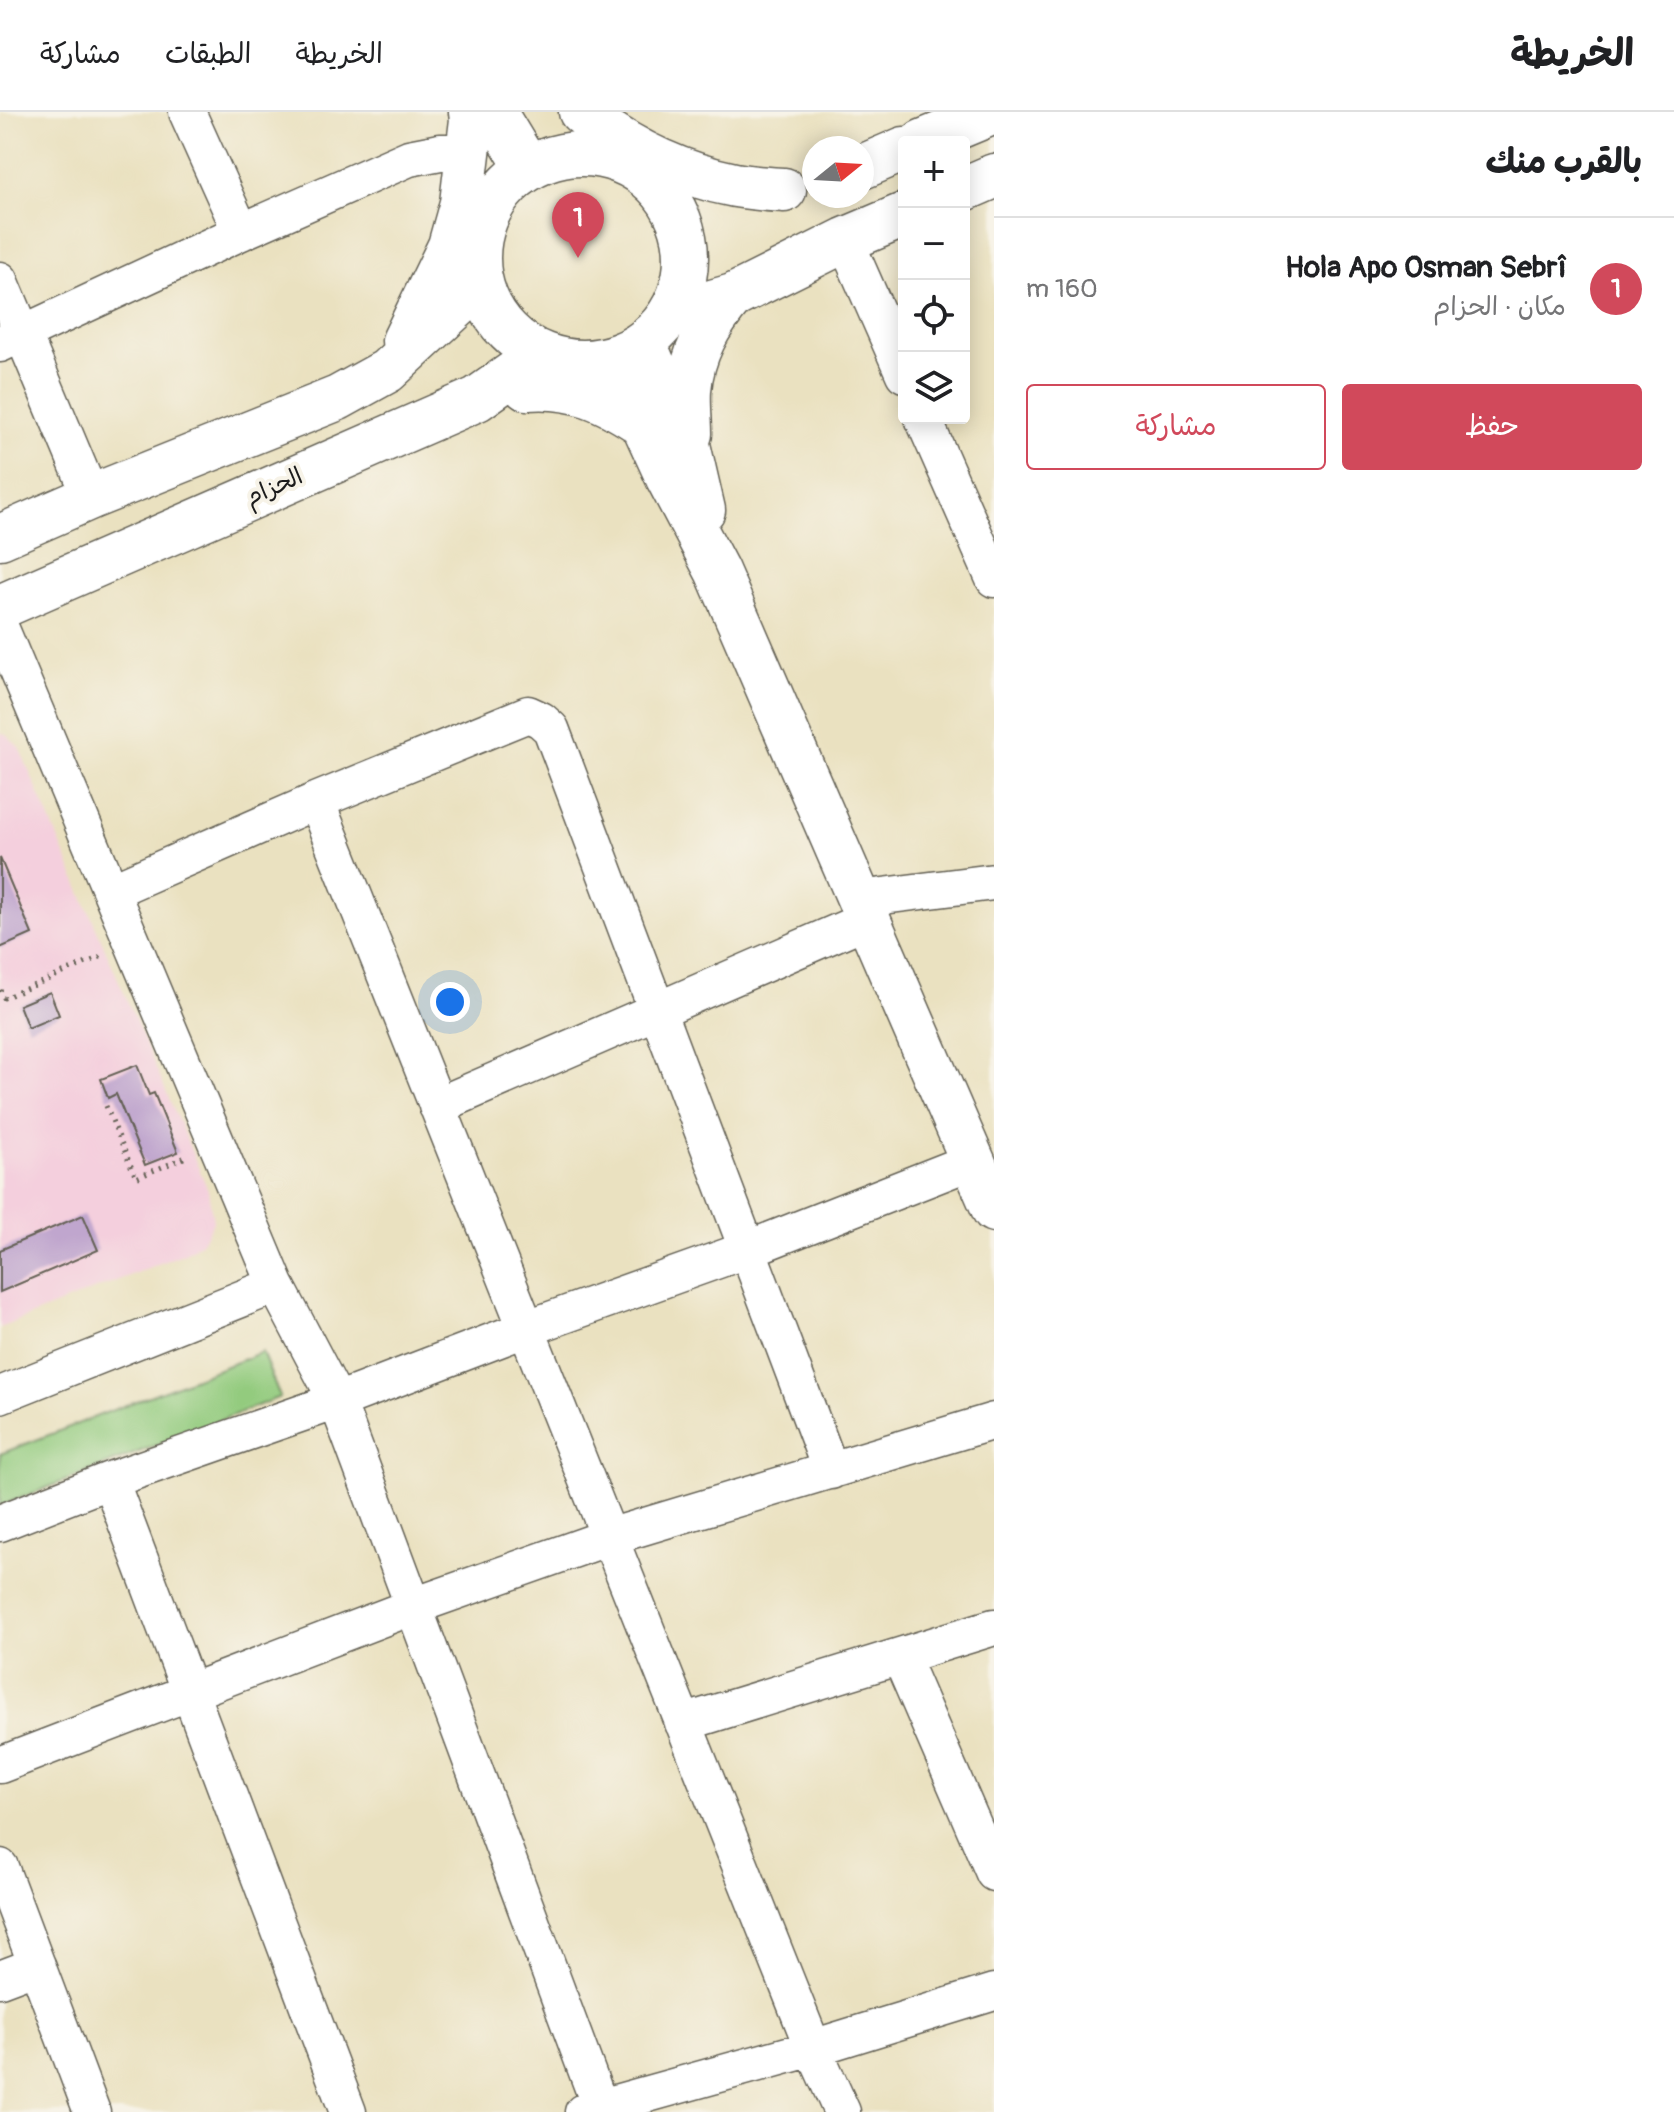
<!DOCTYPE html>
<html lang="ar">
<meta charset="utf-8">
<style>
body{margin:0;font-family:Pangolin,"Playpen Sans Arabic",sans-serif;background:#f2f2f2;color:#202124;direction:rtl}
.controls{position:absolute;right:24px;top:24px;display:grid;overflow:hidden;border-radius:8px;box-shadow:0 4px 20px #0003}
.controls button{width:72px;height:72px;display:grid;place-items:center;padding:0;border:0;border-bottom:2px solid #e0e0e0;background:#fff;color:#202124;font:40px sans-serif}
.compass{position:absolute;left:802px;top:24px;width:72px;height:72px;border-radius:50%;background:#fff;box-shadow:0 4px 20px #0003;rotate:72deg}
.you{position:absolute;left:450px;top:890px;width:28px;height:28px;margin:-20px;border:6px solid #fff;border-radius:50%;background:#1a73e8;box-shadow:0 0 0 12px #1a73e833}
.badge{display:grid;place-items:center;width:52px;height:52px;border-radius:50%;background:#d1495b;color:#fff;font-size:26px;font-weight:700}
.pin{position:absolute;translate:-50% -66px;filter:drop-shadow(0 2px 4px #0008)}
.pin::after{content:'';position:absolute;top:42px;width:28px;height:24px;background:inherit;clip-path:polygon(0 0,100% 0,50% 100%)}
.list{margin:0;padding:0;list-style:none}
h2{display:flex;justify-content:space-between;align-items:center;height:104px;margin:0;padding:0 32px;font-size:34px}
h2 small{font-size:26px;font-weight:400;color:#757577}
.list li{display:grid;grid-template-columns:52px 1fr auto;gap:24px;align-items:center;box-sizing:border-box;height:144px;padding:0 32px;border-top:2px solid #e0e0e0}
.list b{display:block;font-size:30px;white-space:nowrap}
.list p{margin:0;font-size:26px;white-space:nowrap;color:#757577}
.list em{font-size:26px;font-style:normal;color:#757577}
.actions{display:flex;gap:16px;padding:24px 32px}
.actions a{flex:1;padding:18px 0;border:2px solid #d1495b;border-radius:8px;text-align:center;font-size:28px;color:#d1495b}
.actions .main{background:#d1495b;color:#fff}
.icon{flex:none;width:44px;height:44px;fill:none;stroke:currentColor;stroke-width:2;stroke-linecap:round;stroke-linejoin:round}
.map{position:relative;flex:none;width:994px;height:2000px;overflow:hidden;direction:ltr}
header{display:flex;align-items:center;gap:48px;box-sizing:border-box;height:112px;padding:0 40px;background:#fff;border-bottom:2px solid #e0e0e0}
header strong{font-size:38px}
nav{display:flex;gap:44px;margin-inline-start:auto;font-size:28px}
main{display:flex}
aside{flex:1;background:#fff}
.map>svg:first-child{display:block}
.built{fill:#f4cfdd}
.green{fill:#93cb7e;stroke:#58744d;stroke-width:2}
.building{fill:#c0a6ce}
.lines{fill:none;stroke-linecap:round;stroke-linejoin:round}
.minor-casing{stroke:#646155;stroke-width:39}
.major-casing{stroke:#646155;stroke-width:47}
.path{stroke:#646155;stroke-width:5;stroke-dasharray:2 6;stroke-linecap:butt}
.minor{stroke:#fff;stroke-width:36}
.major{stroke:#fff;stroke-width:44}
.labels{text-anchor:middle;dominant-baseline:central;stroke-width:8;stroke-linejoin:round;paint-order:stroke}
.street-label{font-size:24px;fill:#1c1c1c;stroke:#f7f3e8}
</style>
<header>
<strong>الخريطة</strong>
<nav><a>الخريطة</a><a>الطبقات</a><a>مشاركة</a></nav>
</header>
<main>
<aside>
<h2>بالقرب منك<small></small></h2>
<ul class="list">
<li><span class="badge">1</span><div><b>Hola Apo Osman Sebrî</b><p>مكان · الحزام</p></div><em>160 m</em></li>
</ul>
<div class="actions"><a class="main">حفظ</a><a>مشاركة</a></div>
</aside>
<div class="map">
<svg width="994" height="2000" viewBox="0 0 994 2000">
<rect width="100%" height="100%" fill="#f7f3e8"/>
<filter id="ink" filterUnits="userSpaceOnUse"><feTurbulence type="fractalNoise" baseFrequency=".0125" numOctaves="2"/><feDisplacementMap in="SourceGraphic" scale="16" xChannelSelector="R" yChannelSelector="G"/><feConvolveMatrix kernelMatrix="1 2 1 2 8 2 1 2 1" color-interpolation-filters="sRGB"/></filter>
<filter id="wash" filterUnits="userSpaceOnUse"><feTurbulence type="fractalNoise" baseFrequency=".006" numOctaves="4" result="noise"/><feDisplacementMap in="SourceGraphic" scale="32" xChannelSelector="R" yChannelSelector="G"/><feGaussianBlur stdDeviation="1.8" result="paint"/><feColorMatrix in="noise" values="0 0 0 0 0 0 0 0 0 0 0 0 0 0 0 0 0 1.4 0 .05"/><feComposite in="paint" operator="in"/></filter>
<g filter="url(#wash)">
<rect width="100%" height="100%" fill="#eae1c0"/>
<path class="built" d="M0 621 6 623 19 635 208 1078 213 1109 208 1120 200 1132 185 1141 0 1216Z"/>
<path class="green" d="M262 1240 280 1285 0 1394V1342Z"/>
<g id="blocks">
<path class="building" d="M0 746 32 822 0 836Z
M50 880 59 903 28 916 19 893Z
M137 953 149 983 154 981 178 1040 145 1053 116 982 108 986 101 967Z
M83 1103 98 1138 0 1180V1138Z"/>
</g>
</g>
<g filter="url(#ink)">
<use href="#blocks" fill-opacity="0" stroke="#646155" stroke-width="2"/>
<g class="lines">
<defs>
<path id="minor" d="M187 0 241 120
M845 128 904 262
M0 168 91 385
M0 232 241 120 409 46 440 40H469
M923 306 994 467
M0 515 276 1173 337 1289 602 2000
M316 689 813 1936 842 2000
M111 779 316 689 528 602 541 608 551 617 831 1359
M859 787 994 770
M437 994 868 807
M0 1283 276 1173
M110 1368 348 2000
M0 1411 110 1368 337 1289 525 1217 746 1138 972 1049
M900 1544 994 1761
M683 1611 994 1515
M0 1653 414 1494 609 1425 994 1309
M0 1755 92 2000
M0 1867 37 1853
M583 2000 813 1936 994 1880"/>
<path id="major" d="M494 0 528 56
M581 0C626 36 678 62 735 73 751 76 768 77 784 78
M922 30 994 0
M478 146a104 104 0 1 1 208 0a104 104 0 1 1-208 0Z
M862 55 904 37
M964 77 994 64
M670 202 733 184 845 128 904 103
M404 229 450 134 462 91 472 8 471 0
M644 231 689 337 703 398
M613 246 668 366 717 459 994 1098
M526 276C575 272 606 287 646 314
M690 322C690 308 688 293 689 278 692 241 709 212 733 184
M0 425 91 385 338 286 387 259 481 172
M0 495 477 287 541 242"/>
</defs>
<use href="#minor" class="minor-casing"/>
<use href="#major" class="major-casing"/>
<path class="path" d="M0 878 4 886 103 844
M106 994 136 1066 186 1045"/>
<use href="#minor" class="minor"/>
<use href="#major" class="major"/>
</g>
</g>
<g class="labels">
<g class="street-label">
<text transform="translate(274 375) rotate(-24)">الحزام</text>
</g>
</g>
</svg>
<div class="controls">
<button>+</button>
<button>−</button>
<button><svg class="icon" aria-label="locate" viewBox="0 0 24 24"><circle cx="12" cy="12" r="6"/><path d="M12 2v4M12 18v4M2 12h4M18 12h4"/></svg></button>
<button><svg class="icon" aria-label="layers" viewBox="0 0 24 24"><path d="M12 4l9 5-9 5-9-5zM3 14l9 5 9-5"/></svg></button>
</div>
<svg class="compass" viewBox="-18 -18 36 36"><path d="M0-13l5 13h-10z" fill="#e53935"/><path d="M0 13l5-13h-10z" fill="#757577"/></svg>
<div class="you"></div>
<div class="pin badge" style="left:578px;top:146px">1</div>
</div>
</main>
